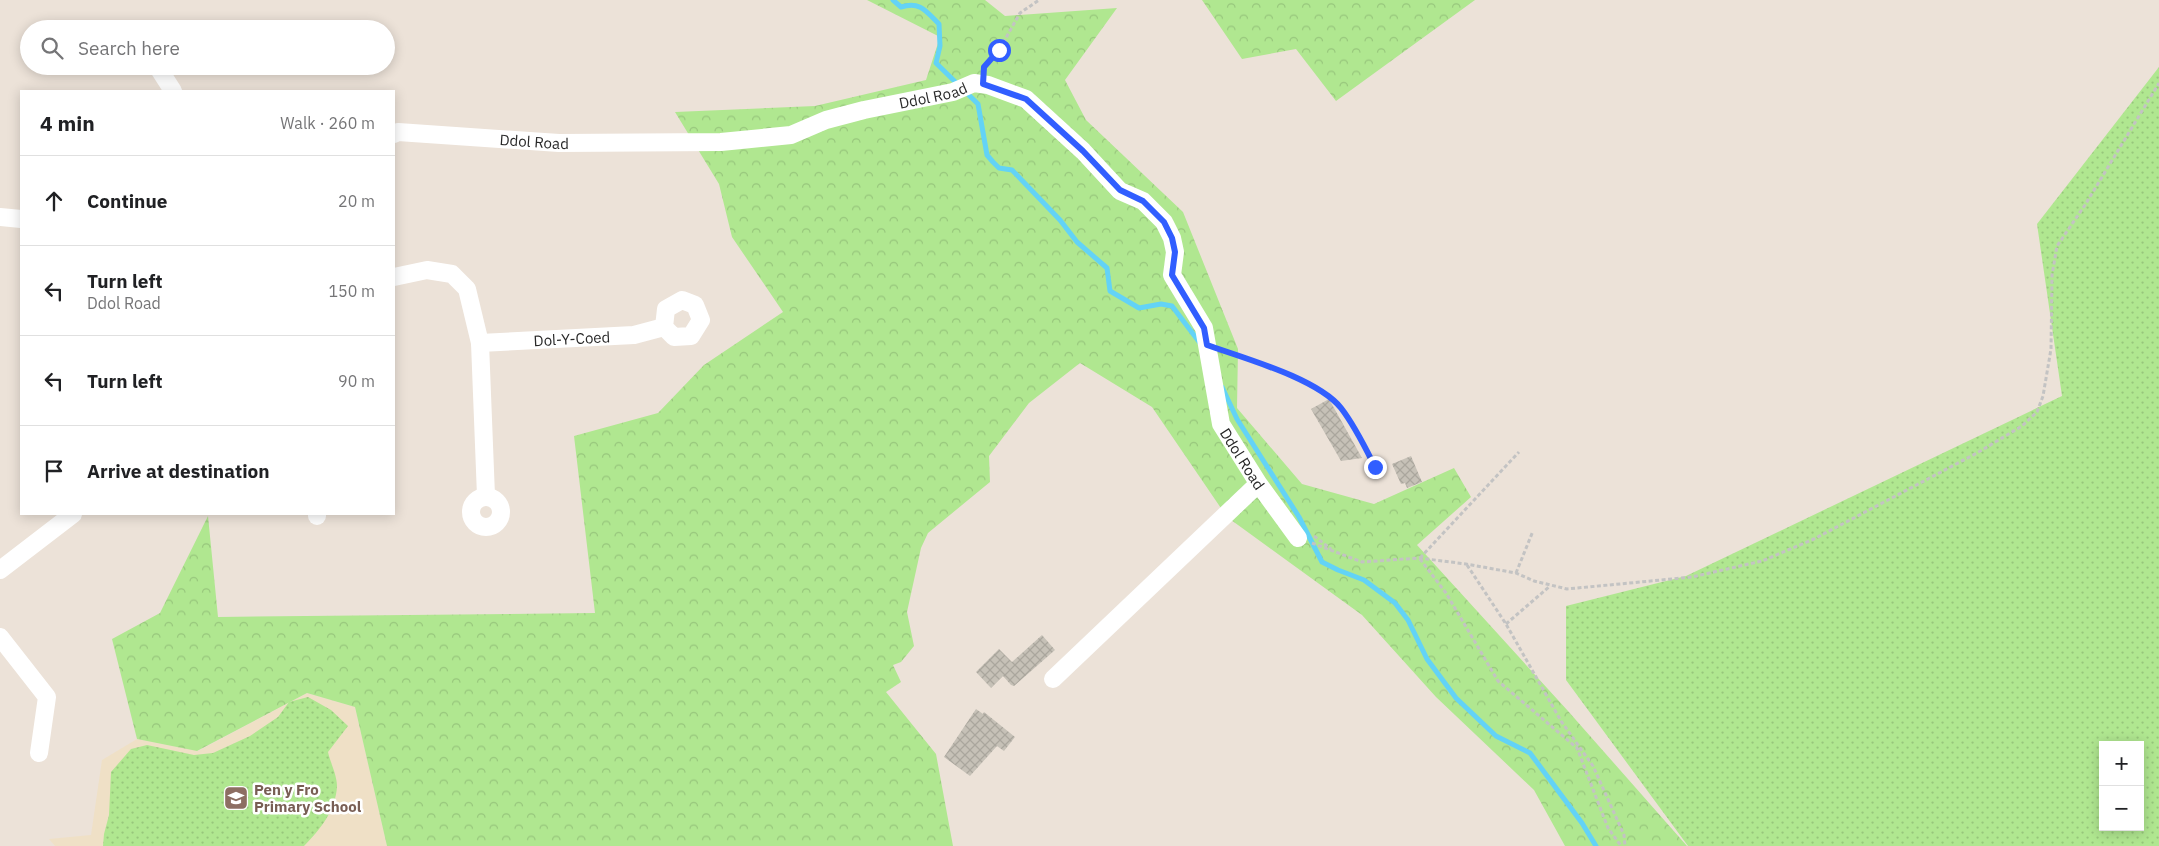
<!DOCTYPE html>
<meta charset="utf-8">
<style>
body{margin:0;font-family:"IBM Plex Sans",sans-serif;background:#f2f2f2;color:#202124}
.controls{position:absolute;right:15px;bottom:15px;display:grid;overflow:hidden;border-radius:0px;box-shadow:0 2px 12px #0003}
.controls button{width:45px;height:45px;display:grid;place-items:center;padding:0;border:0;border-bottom:1px solid #e0e0e0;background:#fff;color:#202124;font:25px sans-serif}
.stop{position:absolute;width:15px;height:15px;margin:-11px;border:4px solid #315eff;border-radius:50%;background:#fff}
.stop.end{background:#315eff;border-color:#fff;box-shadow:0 1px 5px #0008}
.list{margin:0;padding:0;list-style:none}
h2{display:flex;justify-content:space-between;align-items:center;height:65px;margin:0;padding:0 20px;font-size:21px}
h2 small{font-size:16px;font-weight:400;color:#757577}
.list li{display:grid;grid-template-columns:32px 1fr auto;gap:15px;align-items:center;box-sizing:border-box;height:90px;padding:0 20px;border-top:1px solid #e0e0e0}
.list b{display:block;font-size:19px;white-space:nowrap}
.list p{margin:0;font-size:16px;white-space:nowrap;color:#757577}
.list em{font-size:16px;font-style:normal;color:#757577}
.icon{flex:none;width:28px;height:28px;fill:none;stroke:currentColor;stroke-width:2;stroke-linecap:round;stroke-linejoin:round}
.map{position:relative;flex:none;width:2159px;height:846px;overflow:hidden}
.search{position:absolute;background:#fff;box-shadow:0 2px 12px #0003;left:20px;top:20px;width:375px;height:55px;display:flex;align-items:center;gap:12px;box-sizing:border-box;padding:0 18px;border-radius:28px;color:#757577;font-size:19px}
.panel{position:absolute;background:#fff;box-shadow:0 2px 12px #0003;left:20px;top:90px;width:375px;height:425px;border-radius:0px}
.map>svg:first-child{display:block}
.education{fill:#efe0c6}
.grass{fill:url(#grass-dots);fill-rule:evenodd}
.forest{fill:url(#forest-crowns)}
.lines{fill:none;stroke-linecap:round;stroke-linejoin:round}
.stream{stroke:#63d3f6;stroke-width:5}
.building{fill:url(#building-cross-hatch)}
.path{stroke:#c3c3c3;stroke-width:3;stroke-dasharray:4 2.5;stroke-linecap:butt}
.minor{stroke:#fff;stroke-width:18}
.route{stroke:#315eff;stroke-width:6}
.labels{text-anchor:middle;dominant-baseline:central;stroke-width:5;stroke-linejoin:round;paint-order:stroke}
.street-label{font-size:15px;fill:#282828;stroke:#fff}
.education-label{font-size:15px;font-weight:bold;fill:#785e54;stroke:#fff;text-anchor:start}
</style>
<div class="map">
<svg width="2159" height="846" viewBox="0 0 2159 846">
<defs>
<pattern id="grass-dots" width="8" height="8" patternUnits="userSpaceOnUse" patternTransform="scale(1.25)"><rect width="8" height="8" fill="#b0e790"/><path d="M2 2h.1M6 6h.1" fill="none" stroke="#97c67c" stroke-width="1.8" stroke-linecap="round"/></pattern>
<pattern id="forest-crowns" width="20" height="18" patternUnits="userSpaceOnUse" patternTransform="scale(1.25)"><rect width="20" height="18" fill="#b0e790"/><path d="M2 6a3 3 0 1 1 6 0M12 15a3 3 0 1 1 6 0" fill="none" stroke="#97c67c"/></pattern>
<pattern id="building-cross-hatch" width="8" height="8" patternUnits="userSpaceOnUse" patternTransform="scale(1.25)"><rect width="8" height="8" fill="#c6c1b7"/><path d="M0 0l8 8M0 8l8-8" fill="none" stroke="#aaa69d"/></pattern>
</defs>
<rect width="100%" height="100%" fill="#ece2d8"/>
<path class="education" d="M307 693 355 707 387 846H55L49 839 91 835 102 760 137 739 198 751Z"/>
<path class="grass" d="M2159 67V846H1688L1566 680V606L1686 576 2062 396 2037 224ZM2103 745H2140V827H2103Z
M308 697 331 710 348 726 328 752C330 762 337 775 337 786 336 810 320 830 304 846H103L104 834 109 815 111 772 131 749 147 745 194 755 213 753 250 736 278 717 289 702Z"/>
<path class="forest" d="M867 0H985L1005 16 1117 8 1065 80 1086 120 1183 212 1238 349 1237 408 1302 484 1374 504 1454 468 1471 497 1417 545 1568 711 1687 846H1565L1534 790 1436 697 1362 615 1227 517 1152 407 1080 363 1029 403 989 456 990 482 928 533 921 548 907 612 914 646 901 662 893 665 901 682 886 692 936 754 953 846H387L355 707 307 693 197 751 137 739 112 639 160 613 208 516 218 617 595 613 574 436 658 413 704 365 783 312 732 237 719 184 675 112 815 106 926 80 940 37Z
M1202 0H1475L1336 101 1296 49 1242 59Z"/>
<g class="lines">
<path class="stream" d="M893 0 901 7C920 1 926 11 939 24L940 46 936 63 978 104 987 155 993 162 999 168 1012 170 1060 220 1077 242 1107 268 1110 291 1139 308 1161 304 1172 306 1200 343
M1222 387 1237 419 1299 517 1322 562 1338 570 1364 580 1395 603 1408 620 1427 659 1456 698 1496 736 1530 753 1582 823 1596 846"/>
</g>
<path class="building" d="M1329 399 1362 458 1341 461 1311 409Z
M1411 456 1422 482 1407 488 1405 483 1401 484 1392 464Z
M1042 635 1055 650 1014 686 1011 685 1003 676 991 688 976 672 999 649 1012 662Z
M976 709 983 714 984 712 1015 737 1004 751 997 746 970 776 944 757Z"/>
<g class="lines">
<path class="path" d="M984 69 999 50 1020 13 1039 0
M1225 351C1254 362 1310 379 1333 399 1352 418 1364 444 1375 467
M1314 536 1331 549
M1312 543 1362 562 1419 558 1466 564 1516 573 1534 581 1567 589 1692 577 1762 561 1814 539 1977 453 2022 426 2037 412 2043 396 2051 349 2052 275 2057 246 2085 205 2159 83
M1420 558 1519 452
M1420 559 1446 593 1498 681 1577 748 1608 828 1621 846
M1467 565 1506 624 1561 721 1593 766 1624 835 1625 846
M1516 573 1533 531
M1506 624 1550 586"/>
<g class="minor">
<path d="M157 66 173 91"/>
<path id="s1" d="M394 134 398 132 559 143 721 142 791 135 826 120 864 110 953 92 974 83 988 85 1026 99 1083 151 1120 191 1143 201 1164 222 1172 238 1175 252 1172 275 1204 328 1221 424 1258 483 1298 538"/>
<path d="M0 217 21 219"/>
<path d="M394 277 427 270 452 274 467 289 480 343 486 496"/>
<path d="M682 300 695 305 701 320 691 336 674 337 664 327 666 309Z"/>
<path id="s2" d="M480 343 634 335 664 327"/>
<circle cx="486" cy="512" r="15"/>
<path d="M317 514V516"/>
<path d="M0 570 73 514"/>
<path d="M0 637 47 697 39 753"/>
<path d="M1053 679 1258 484"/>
</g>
</g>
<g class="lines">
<path class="route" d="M999 50 984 67 983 84 1026 99 1083 151 1120 190 1143 201 1164 222 1172 238 1175 252 1172 275 1204 328 1207 345C1243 358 1317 378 1341 408 1355 426 1365 447 1375 467"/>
</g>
<defs>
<symbol id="school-square" viewBox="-11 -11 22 22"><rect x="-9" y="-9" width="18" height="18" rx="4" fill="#8d6e63" stroke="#fff"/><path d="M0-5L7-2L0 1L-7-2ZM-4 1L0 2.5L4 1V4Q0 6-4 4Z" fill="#fff"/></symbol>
</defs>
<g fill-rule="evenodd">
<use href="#school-square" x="222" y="784" width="28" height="28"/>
</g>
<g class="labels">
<g class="street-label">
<text stroke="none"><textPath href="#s1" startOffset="546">Ddol Road</textPath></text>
<text stroke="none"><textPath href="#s1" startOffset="141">Ddol Road</textPath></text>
<text stroke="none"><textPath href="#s2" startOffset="92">Dol-Y-Coed</textPath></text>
<text stroke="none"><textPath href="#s1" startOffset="1086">Ddol Road</textPath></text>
</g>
<g class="education-label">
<text x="254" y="789">Pen y Fro<tspan x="254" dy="17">Primary School</tspan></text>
</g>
</g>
</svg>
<div class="controls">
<button>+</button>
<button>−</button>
</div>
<div class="stop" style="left:999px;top:50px"></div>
<div class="stop end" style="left:1375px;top:467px"></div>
<div class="search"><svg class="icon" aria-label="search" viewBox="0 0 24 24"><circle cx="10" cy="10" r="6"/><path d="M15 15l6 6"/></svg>Search here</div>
<section class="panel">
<h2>4 min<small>Walk · 260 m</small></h2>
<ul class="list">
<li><svg class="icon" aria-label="ahead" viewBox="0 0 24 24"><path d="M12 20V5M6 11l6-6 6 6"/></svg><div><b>Continue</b></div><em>20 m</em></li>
<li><svg class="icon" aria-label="left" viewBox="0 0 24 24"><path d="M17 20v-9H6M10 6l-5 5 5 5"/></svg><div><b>Turn left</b><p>Ddol Road</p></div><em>150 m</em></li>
<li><svg class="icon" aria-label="left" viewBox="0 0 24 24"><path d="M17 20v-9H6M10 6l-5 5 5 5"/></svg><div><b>Turn left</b></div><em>90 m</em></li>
<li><svg class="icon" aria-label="arrive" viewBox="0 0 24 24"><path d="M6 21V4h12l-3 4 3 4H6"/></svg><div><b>Arrive at destination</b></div></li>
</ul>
</section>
</div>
